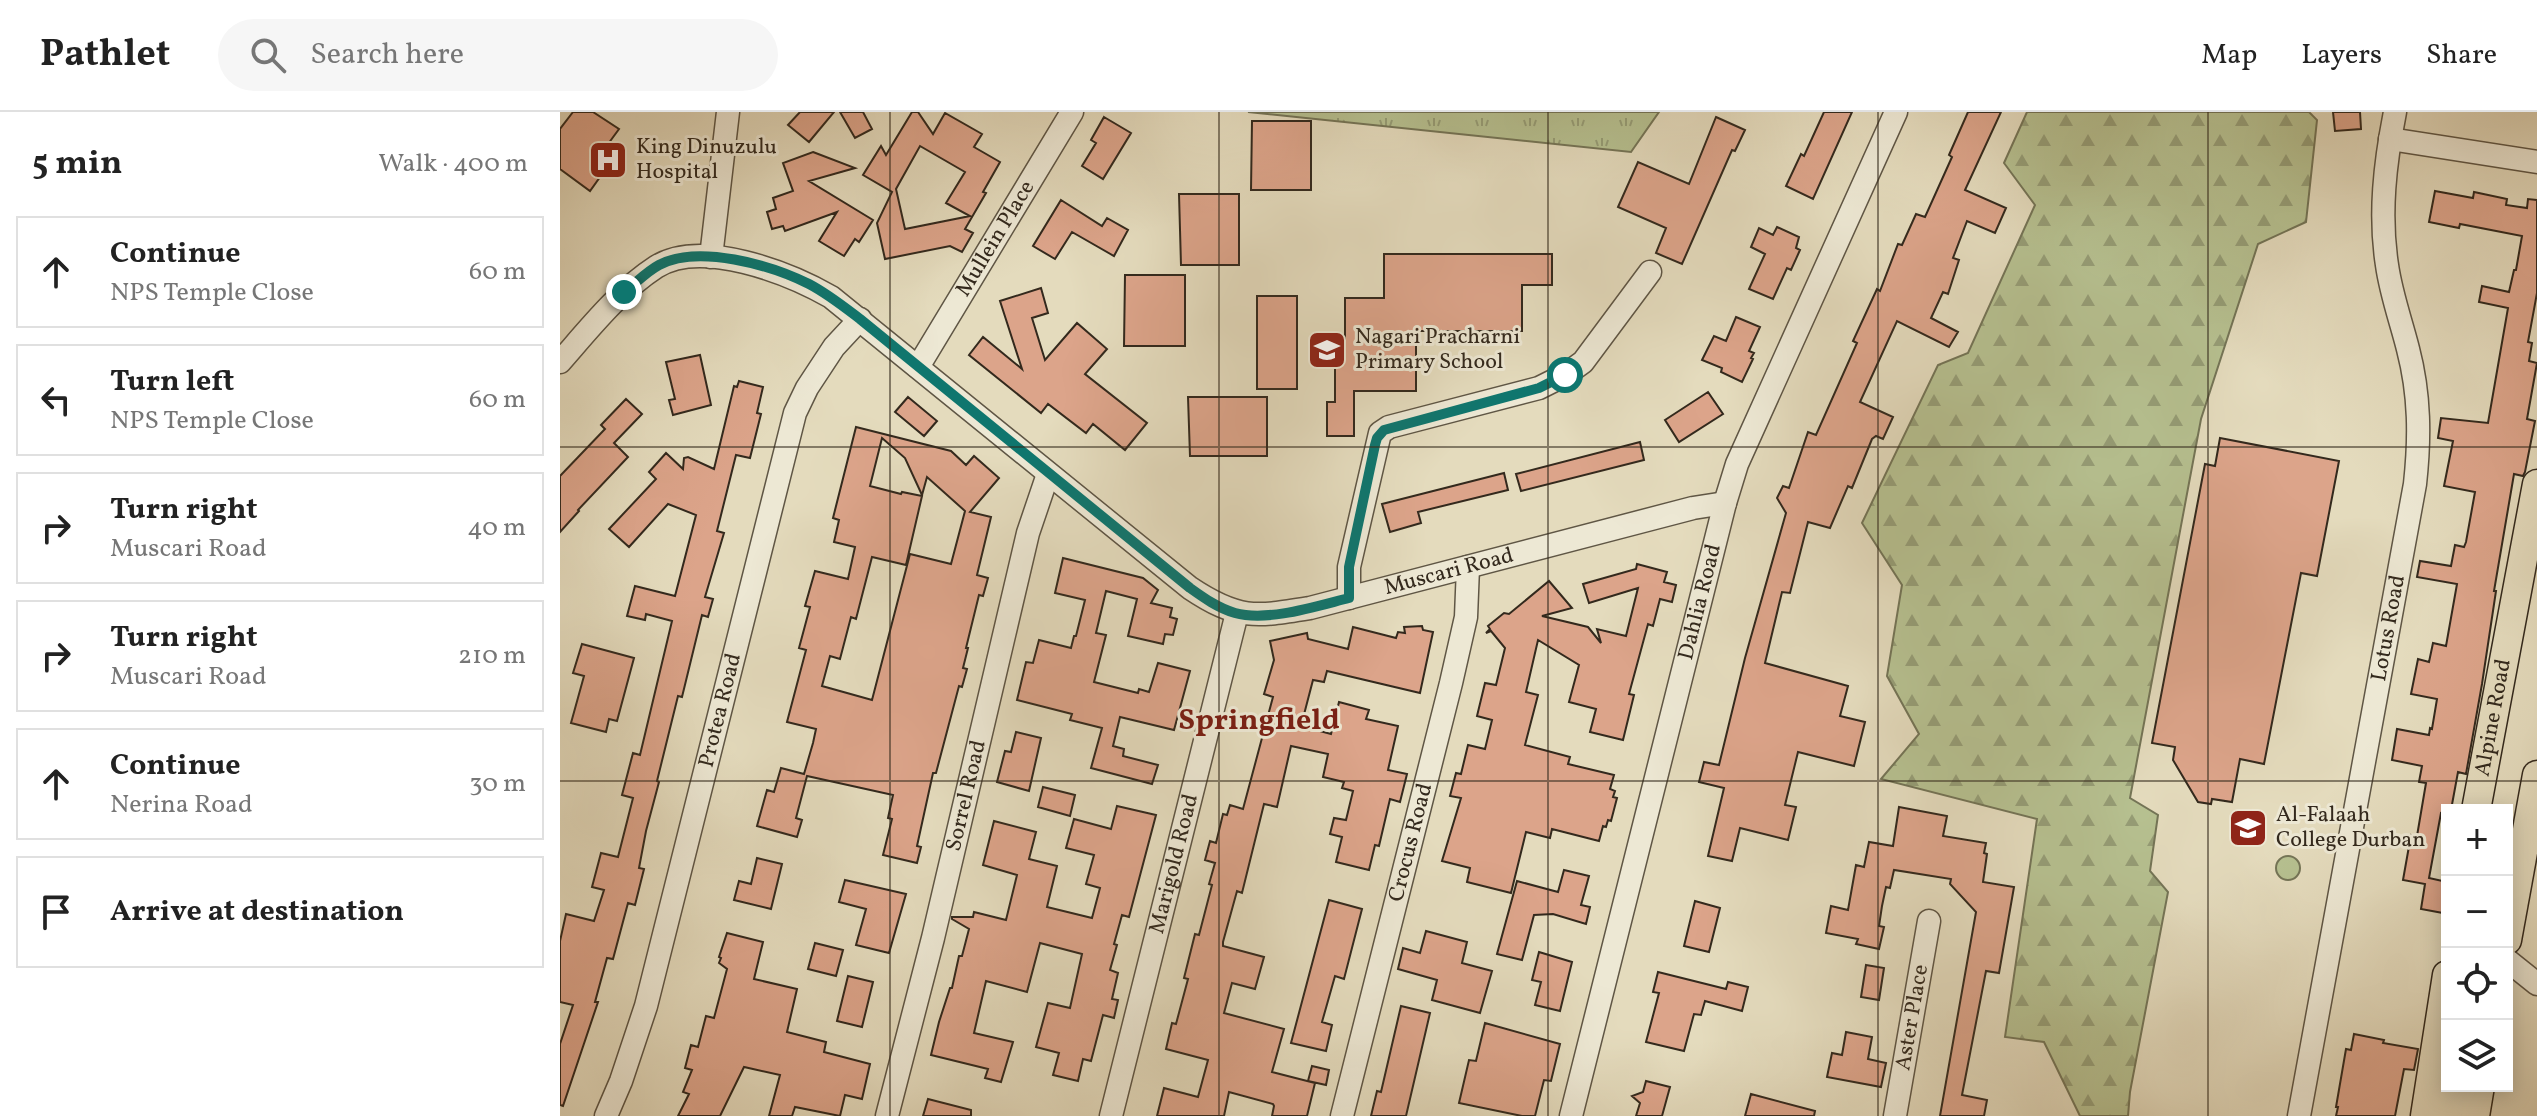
<!DOCTYPE html>
<meta charset="utf-8">
<style>
body{margin:0;font-family:Vollkorn,serif;background:#f6f6f6;color:#222}
.controls{position:absolute;right:24px;bottom:24px;display:grid;overflow:hidden;border-radius:0px;box-shadow:0 4px 20px #0003}
.controls button{width:72px;height:72px;display:grid;place-items:center;padding:0;border:0;border-bottom:2px solid #e0e0e0;background:#fff;color:#222;font:40px sans-serif}
.stop{position:absolute;width:24px;height:24px;margin:-18px;border:6px solid #0f766e;border-radius:50%;background:#fff}
.stop.end{background:#0f766e;border-color:#fff;box-shadow:0 2px 8px #0008}
.list{margin:0;padding:0;list-style:none}
h2{display:flex;justify-content:space-between;align-items:center;height:104px;margin:0;padding:0 32px;font-size:34px}
h2 small{font-size:26px;font-weight:400;color:#767676}
.list li{display:grid;grid-template-columns:52px 1fr auto;gap:24px;align-items:center;box-sizing:border-box;height:112px;margin:0 16px 16px;padding:0 16px;border:2px solid #e0e0e0;border-radius:0px}
.list b{display:block;font-size:30px;white-space:nowrap}
.list p{margin:0;font-size:26px;white-space:nowrap;color:#767676}
.list em{font-size:26px;font-style:normal;color:#767676}
.icon{flex:none;width:44px;height:44px;fill:none;stroke:currentColor;stroke-width:2;stroke-linecap:round;stroke-linejoin:round}
.map{position:relative;flex:none;width:1977px;height:1004px;overflow:hidden}
header{display:flex;align-items:center;gap:48px;box-sizing:border-box;height:112px;padding:0 40px;background:#fff;border-bottom:2px solid #e0e0e0}
header strong{font-size:38px}
nav{display:flex;gap:44px;margin-inline-start:auto;font-size:28px}
.search{width:560px;height:72px;background:#f6f6f6;display:flex;align-items:center;gap:20px;box-sizing:border-box;padding:0 28px;border-radius:44px;color:#767676;font-size:30px}
main{display:flex}
aside{flex:1;background:#fff}
.map>svg:first-child{display:block}
.green{fill:#b6c090;stroke:#747456;stroke-width:2}
.forest{fill:url(#forest-firs);stroke:#747456;stroke-width:2}
.park{fill:url(#park-tufts);stroke:#747456;stroke-width:2}
.building{fill:#dca48a;stroke:#33291d;stroke-width:2;fill-rule:evenodd}
.lines{fill:none;stroke-linecap:round;stroke-linejoin:round}
.minor-casing{stroke:#5f5645;stroke-width:25}
.major-casing{stroke:#33291d;stroke-width:31}
.minor{stroke:#ede8d4;stroke-width:22}
.major{stroke:#e4dbbd;stroke-width:28}
.route{stroke:#0f766e;stroke-width:10}
.grid{fill:none;stroke:#33291d;stroke-width:2;stroke-opacity:0.55}
.labels{text-anchor:middle;dominant-baseline:central;stroke-width:6;stroke-linejoin:round;paint-order:stroke}
.poi-label{font-size:22px;fill:#33291d;stroke:#ede8d4;text-anchor:start}
.street-label{font-size:22px;fill:#33291d;stroke:#ede8d4}
.district-label{font-size:30px;font-weight:bold;fill:#7a1f14;stroke:#ede8d4}
</style>
<header>
<strong>Pathlet</strong>
<div class="search"><svg class="icon" aria-label="search" viewBox="0 0 24 24"><circle cx="10" cy="10" r="6"/><path d="M15 15l6 6"/></svg>Search here</div>
<nav><a>Map</a><a>Layers</a><a>Share</a></nav>
</header>
<main>
<aside>
<h2>5 min<small>Walk · 400 m</small></h2>
<ul class="list">
<li><svg class="icon" aria-label="ahead" viewBox="0 0 24 24"><path d="M12 20V5M6 11l6-6 6 6"/></svg><div><b>Continue</b><p>NPS Temple Close</p></div><em>60 m</em></li>
<li><svg class="icon" aria-label="left" viewBox="0 0 24 24"><path d="M17 20v-9H6M10 6l-5 5 5 5"/></svg><div><b>Turn left</b><p>NPS Temple Close</p></div><em>60 m</em></li>
<li><svg class="icon" aria-label="right" viewBox="0 0 24 24"><path d="M7 20v-9h11M14 6l5 5-5 5"/></svg><div><b>Turn right</b><p>Muscari Road</p></div><em>40 m</em></li>
<li><svg class="icon" aria-label="right" viewBox="0 0 24 24"><path d="M7 20v-9h11M14 6l5 5-5 5"/></svg><div><b>Turn right</b><p>Muscari Road</p></div><em>210 m</em></li>
<li><svg class="icon" aria-label="ahead" viewBox="0 0 24 24"><path d="M12 20V5M6 11l6-6 6 6"/></svg><div><b>Continue</b><p>Nerina Road</p></div><em>30 m</em></li>
<li><svg class="icon" aria-label="arrive" viewBox="0 0 24 24"><path d="M6 21V4h12l-3 4 3 4H6"/></svg><div><b>Arrive at destination</b></div></li>
</ul>
</aside>
<div class="map">
<svg width="1977" height="1004" viewBox="0 0 1977 1004">
<defs>
<pattern id="forest-firs" width="22" height="20" patternUnits="userSpaceOnUse" patternTransform="scale(2)"><rect width="22" height="20" fill="#b6c090"/><path d="M5 1l3.5 6h-7zM16 11l3.5 6h-7z" fill="#959c75"/></pattern>
<pattern id="park-tufts" width="24" height="20" patternUnits="userSpaceOnUse" patternTransform="scale(2)"><rect width="24" height="20" fill="#b6c090"/><path d="M3 7l-1-3M5 7V3M7 7l1-3M15 17l-1-3M17 17v-4M19 17l1-3" fill="none" stroke="#959c75"/></pattern>
</defs>
<rect width="100%" height="100%" fill="#e4dbbd"/>
<filter id="stains"><feTurbulence type="fractalNoise" baseFrequency=".0025" numOctaves="4"/><feColorMatrix values="0 0 0 0 .2 0 0 0 0 .09 0 0 0 0 .02 0 0 0 .5 -.17"/></filter>
<radialGradient id="worn" r=".72"><stop offset=".6" stop-color="#630" stop-opacity="0"/><stop offset="1" stop-color="#630" stop-opacity=".3"/></radialGradient>
<path class="green" d="M1716 756a12 12 0 1 1 24 0a12 12 0 1 1-24 0Z"/>
<path class="forest" d="M1467 0H1749L1757 8 1746 110 1698 132 1641 307 1570 686 1598 703 1590 759 1608 780 1570 980 1568 1004H1520L1484 930 1445 925 1477 707 1321 667 1359 622 1327 564 1342 473 1302 411 1378 253 1408 241 1475 93 1444 51Z"/>
<path class="park" d="M688 0H1099L1071 40Z"/>
<path class="building" d="M13 0H33L59 17 40 43 50 51 30 79 0 57V17Z
M240 0H274L249 30 228 13Z
M280 0H303L312 17 295 26Z
M352 0H358L373 22 385 1 422 22 414 35 440 50 423 80 426 81 405 117 413 121 402 140 390 134 325 147 317 111 332 80 303 63 321 34 326 43ZM360 34 405 60 386 91 410 104 345 117 336 77Z
M1264 0H1292L1253 87 1226 74 1241 42 1244 44Z
M1408 0H1441L1405 78 1446 96 1435 121 1407 109 1393 146 1399 148 1388 182 1383 180 1371 206 1398 220 1389 235 1337 209 1300 290 1333 305 1323 327 1316 324 1312 327 1292 376 1288 374 1270 416 1248 410 1230 481 1222 480 1205 551 1288 574 1280 604 1305 610 1294 654 1238 640 1225 693 1236 695 1228 728 1180 716 1172 749 1148 744 1164 676 1139 670 1144 650 1159 653 1185 546 1226 401 1217 386 1223 374 1229 376 1248 320 1256 323 1297 231 1293 229 1317 177 1320 179 1338 132 1342 133 1356 102 1365 105 1392 45 1389 43Z
M1773 0H1800L1801 17 1775 19Z
M544 5 571 21 543 67 522 54 536 31 531 28Z
M1156 5 1185 18 1175 39 1172 38 1122 152 1096 141 1106 116 1058 95 1078 50 1129 72Z
M692 9H751V78H691Z
M253 40 295 56 249 69 313 108 299 130 295 127 284 144 259 129 277 100 225 119 223 114 212 117 207 100 216 97 213 86 233 79 223 51Z
M1875 79 1913 86 1914 80 1947 87 1946 93 1967 96 1968 87 1977 88V181L1968 230 1972 231 1969 249 1977 251 1967 307 1975 309 1965 360 1963 364 1954 362 1934 479H1936L1922 572 1906 662 1898 660 1891 698H1887V702L1881 701 1869 766 1887 770 1883 801 1861 797 1865 772 1843 768 1851 723 1857 724 1866 671 1859 670 1862 654 1832 648 1837 617 1869 623 1870 616 1872 617 1877 587 1851 582 1858 547 1869 550 1873 531 1886 534 1897 472 1857 465 1860 449 1891 454 1895 433 1904 435 1906 430 1915 380 1884 374 1893 329 1878 326 1881 306 1928 311 1948 196 1919 190 1922 174 1949 180 1954 158H1956L1962 124 1900 112 1899 116 1869 110Z
M619 82H679V153H621Z
M501 88 542 114 547 106 568 118 554 144 512 120 495 147 473 134Z
M1217 115 1239 125 1236 136 1240 138 1231 158 1227 156 1213 187 1189 177 1205 142 1191 135 1199 116 1213 123Z
M824 142H992V173H962V219H856V279H794V324H767V290H775V241H785V186H824Z
M565 163H625V234H564Z
M481 176 488 201 472 206 485 248 517 211 547 237 525 262 587 311 565 338 533 312 526 321 488 292 481 301 409 243 423 225 462 257 440 189Z
M697 184H737V277H697Z
M1176 205 1200 215 1189 239 1194 241 1191 246 1193 247 1182 270 1161 260 1162 256 1142 248 1154 224 1166 229Z
M140 243 151 293 113 303 109 288 115 287 106 250Z
M179 269 203 275 197 301 201 302 190 346 176 343 157 419 164 421 145 485 153 487 148 505 142 503 122 585 118 584 97 669 99 670 86 719 79 756 84 757 75 793 68 791 53 847 47 846 35 890H38L3 994 0 993V932L13 893 0 890V829L6 802 34 809 44 778 32 775 41 741 58 745 73 686 62 683 73 641 80 643 112 509 86 502 85 508 67 504 75 474 115 484 136 403 108 392 69 435 49 417 96 367 89 360 106 341 123 357 124 346 128 345 154 357 174 274 177 275Z
M1148 280 1163 302 1119 330 1105 308Z
M348 285 377 309 364 324 335 300Z
M628 285H707V344H630Z
M66 287 82 302 54 331 68 345 18 398 19 399 0 420V364L45 317 41 313Z
M296 315 391 339 406 353 414 344 439 366 410 400 431 405 417 463 428 466 423 484 419 483 406 536H408L403 556 407 557 402 575 399 574 376 661H373L357 734 361 735 357 751 323 743 332 707 328 706 333 683 247 664 236 706 242 708 237 725 197 714 207 678 214 680 221 656 244 662 253 631 256 617 227 610 246 538 239 536 250 495 245 494 255 459 288 467 295 435 274 430 279 408 273 406ZM322 326 345 346 362 383 367 365 405 399 391 452 350 442 312 588 262 574 270 544 280 547 291 505 296 507 312 445 346 453 362 384 342 380 341 382 310 374Z
M1660 326 1779 349 1757 464 1741 461 1704 652 1680 647 1672 690 1652 687 1651 692 1638 690 1613 648 1615 635 1592 631 1645 352 1655 354Z
M1080 330 1084 348 961 379 956 362Z
M944 361 948 378 858 400 861 411 830 420 822 392Z
M503 446 583 466 598 478 591 491 612 496 610 505 617 507 613 523 605 522 603 532 568 524 577 487 546 479 536 521 546 523 534 570 578 581 579 577 589 580 598 551 630 559 614 618 560 605 553 634 564 637 563 644 598 653 592 672 531 656 542 616 510 608 512 602 457 588 466 550 473 551 479 528 511 536 514 524H516L525 488 495 481Z
M1077 452 1107 460 1104 470 1116 473 1112 490 1100 487 1093 514 1088 512 1069 582 1074 583 1063 628 1030 620 1036 597 1009 590 1019 553 978 528 966 580 978 583 965 633 1010 645 1008 652 1054 663 1050 677 1055 679 1053 685 1057 686 1051 709 1048 708 1046 715 1043 714 1039 729 992 717 990 726 966 720 951 781 907 770 910 756 882 749 901 686 890 684 896 661 901 662 908 633 925 637 932 608 917 604 925 571 936 573 945 536 931 519 926 521 930 517 928 514 944 501 949 502 989 469 1012 496 982 504 1028 515 1041 531 1037 517 1066 524 1078 476 1029 491 1023 472 1076 457Z
M862 514 863 518 873 520 860 581 767 559 764 570 753 568 741 614 771 622 779 590 809 598 806 607 838 614 828 658 847 662 840 690 830 687 819 734 815 733 809 758 776 750 782 725 770 722 774 706 786 708 793 679 782 676 784 670 763 665 768 642 731 634 717 695 704 692 682 781 677 779 663 830V834L704 845 695 877 672 871 664 901 724 917 712 960 755 971 747 1004H712L714 994 713 992 669 980 664 1004H597L604 976 638 985 648 948 606 937 612 911 616 912 628 867 624 866 635 822 639 823 652 773 649 772 655 751 645 748 650 729 656 731 663 702 667 703 670 693 683 697 713 585 704 582 714 548 710 529 747 521 748 527 788 537 793 515 836 526 838 520 845 521 844 515Z
M22 532 74 546 57 609 49 607 46 620 11 611 24 564 13 561Z
M456 620 481 626 469 679 437 670 445 639 451 640Z
M483 675 515 683 510 704 478 695Z
M557 694 596 703 569 805 562 803 554 832 557 833 550 858 558 861 552 887 558 888 554 906 543 903 531 949 523 947 518 969 493 963 499 941 476 935 488 891 510 896 522 842 480 831 467 880 426 869 414 921 453 930 441 970 425 966 428 957 371 943 379 910 390 876H392L399 844H402L409 817 392 807V805H413L414 800 446 808 457 763 423 753 434 709 476 720 469 747 497 754 487 795 532 806 540 776 526 772 534 743 506 736 514 707 551 717Z
M1339 695 1387 704 1383 724 1426 731 1424 741 1427 742 1423 770 1454 775 1439 861 1426 859 1402 983 1427 988 1424 1004H1380L1416 800 1390 772 1391 767 1334 758 1330 776 1326 775 1322 794 1319 814 1324 815 1319 837 1296 832 1298 827 1266 821 1271 794 1288 798 1296 753 1304 755 1309 730 1333 734Z
M197 746 222 752 211 797 174 788 179 769 191 772Z
M1004 758 1029 764 1021 793 1030 795 1026 812 993 802 974 803 962 848 937 842 957 769 998 780Z
M285 768 346 782 329 841 296 833 306 797 279 790Z
M769 788 802 797 784 867 775 864 762 910 772 913 766 939 731 931Z
M1135 789 1160 796 1149 840 1124 834Z
M866 819 907 830 902 851 932 859 920 901 872 888 877 868 838 857 843 836 860 841Z
M167 821 203 830 194 867 237 877 227 920 266 930 264 940 310 952 302 987 285 983 280 1004 235 995 232 1004H209L220 963 184 955 160 1004H118L129 982 123 980 132 958 125 956 131 933 138 935 146 904 154 906 167 857 159 851 161 846 159 845Z
M255 831 283 838 276 864 248 857Z
M979 840 1012 850 1000 899 975 893 981 870 972 868Z
M1306 853 1324 856 1319 888 1301 885Z
M1098 860 1166 877 1168 870 1188 875 1182 899 1145 889 1141 903 1134 902 1124 939 1086 930 1099 881 1093 880Z
M288 864 313 870 302 915 277 909Z
M841 894 870 901 846 1004H811L817 979 821 980Z
M925 911 1000 932 991 969 984 968 975 1004H962L899 991 909 948 916 949Z
M1286 920 1312 925 1308 947 1326 951 1321 975 1267 965 1272 941 1282 943Z
M1794 922 1824 928 1823 931 1858 937 1854 958 1844 957 1835 1004H1776L1778 995H1776L1786 937 1791 938Z
M752 954 769 958 766 973 748 969Z
M1086 969 1110 975 1102 1004H1076L1080 991 1072 984 1083 980Z
M1191 982 1255 999 1254 1004H1185Z
M368 987 411 998V1004H363Z"/>
<g class="lines">
<defs>
<g id="minor">
<path d="M1830 27 1977 50"/>
<path d="M151 145 168 0"/>
<path id="s1" d="M0 250C29 217 59 179 96 155 141 126 229 161 271 185L630 476C678 508 695 505 750 496L1133 396 1165 391"/>
<path id="s2" d="M358 255 512 0"/>
<path d="M789 486V455L820 321 829 315 979 276 1005 263 1023 250 1090 160"/>
<path d="M1947 848 1977 872"/>
<path id="s3" d="M46 1004 61 969 86 894 235 301 247 276 274 235 300 207"/>
<path id="s4" d="M327 1004 373 826 468 421 488 362"/>
<path id="s5" d="M551 1004 677 501"/>
<path id="s6" d="M782 1004 891 571 906 505 908 455"/>
<path id="s7" d="M1011 1004 1165 391 1177 352 1336 0"/>
<path id="s8" d="M1335 1004 1369 809"/>
<path id="s9" d="M1739 1004 1855 372C1860 326 1860 283 1848 237 1841 209 1831 182 1827 153 1819 102 1825 51 1835 0"/>
</g>
<g id="major">
<path id="s10" d="M1916 698 1977 372"/>
<path d="M1947 828 1977 663"/>
<path d="M1865 1004 1887 863"/>
<path d="M1886 1004 1898 974"/>
<path d="M1915 1004 1920 974"/>
</g>
</defs>
<use href="#minor" class="minor-casing"/>
<use href="#major" class="major-casing"/>
<use href="#minor" class="minor"/>
<use href="#major" class="major"/>
</g>
<g class="lines">
<path class="route" d="M64 180C75 172 86 160 99 153 138 132 211 153 249 172 268 182 283 194 300 207L630 476C644 486 658 496 675 501 708 510 757 494 789 486V455L815 333 817 326 824 318 979 276 1005 263"/>
</g>
<path class="grid" d="M330 0V1004M659 0V1004M988 0V1004M1318 0V1004M1648 0V1004M0 335H1977M0 669H1977"/>
<defs>
<symbol id="hospital-square" viewBox="-11 -11 22 22"><rect x="-9" y="-9" width="18" height="18" rx="4" fill="#8f2418" stroke="#ede8d4"/><path d="M-5-5h3v3.5h4V-5h3V5h-3V1.5h-4V5h-3Z" fill="#fff"/></symbol>
<symbol id="school-square" viewBox="-11 -11 22 22"><rect x="-9" y="-9" width="18" height="18" rx="4" fill="#8f2418" stroke="#ede8d4"/><path d="M0-5L7-2L0 1L-7-2ZM-4 1L0 2.5L4 1V4Q0 6-4 4Z" fill="#fff"/></symbol>
</defs>
<g fill-rule="evenodd">
<use href="#hospital-square" x="26" y="26" width="44" height="44"/>
<use href="#school-square" x="745" y="216" width="44" height="44"/>
<use href="#school-square" x="1666" y="694" width="44" height="44"/>
</g>
<g class="labels">
<g class="poi-label">
<text x="76" y="35">King Dinuzulu<tspan x="76" dy="25">Hospital</tspan></text>
<text x="795" y="225">Nagari Pracharni<tspan x="795" dy="25">Primary School</tspan></text>
<text x="1716" y="703">Al-Falaah<tspan x="1716" dy="25">College Durban</tspan></text>
</g>
<g class="street-label">
<text stroke="none"><textPath href="#s2" startOffset="150">Mullein Place</textPath></text>
<text stroke="none"><textPath href="#s1" startOffset="1052">Muscari Road</textPath></text>
<text stroke="none"><textPath href="#s7" startOffset="530">Dahlia Road</textPath></text>
<text stroke="none"><textPath href="#s9" startOffset="496">Lotus Road</textPath></text>
<text stroke="none"><textPath href="#s3" startOffset="422">Protea Road</textPath></text>
<text stroke="none"><textPath href="#s10" startOffset="94">Alpine Road</textPath></text>
<text stroke="none"><textPath href="#s4" startOffset="330">Sorrel Road</textPath></text>
<text stroke="none"><textPath href="#s6" startOffset="282">Crocus Road</textPath></text>
<text stroke="none"><textPath href="#s5" startOffset="260">Marigold Road</textPath></text>
<text stroke="none"><textPath href="#s8" startOffset="100">Aster Place</textPath></text>
</g>
<g class="district-label">
<text x="699" y="609">Springfield</text>
</g>
</g>
<rect width="100%" height="100%" filter="url(#stains)"/>
<rect width="100%" height="100%" fill="url(#worn)"/>
</svg>
<div class="controls">
<button>+</button>
<button>−</button>
<button><svg class="icon" aria-label="locate" viewBox="0 0 24 24"><circle cx="12" cy="12" r="6"/><path d="M12 2v4M12 18v4M2 12h4M18 12h4"/></svg></button>
<button><svg class="icon" aria-label="layers" viewBox="0 0 24 24"><path d="M12 4l9 5-9 5-9-5zM3 14l9 5 9-5"/></svg></button>
</div>
<div class="stop" style="left:1005px;top:263px"></div>
<div class="stop end" style="left:64px;top:180px"></div>
</div>
</main>
